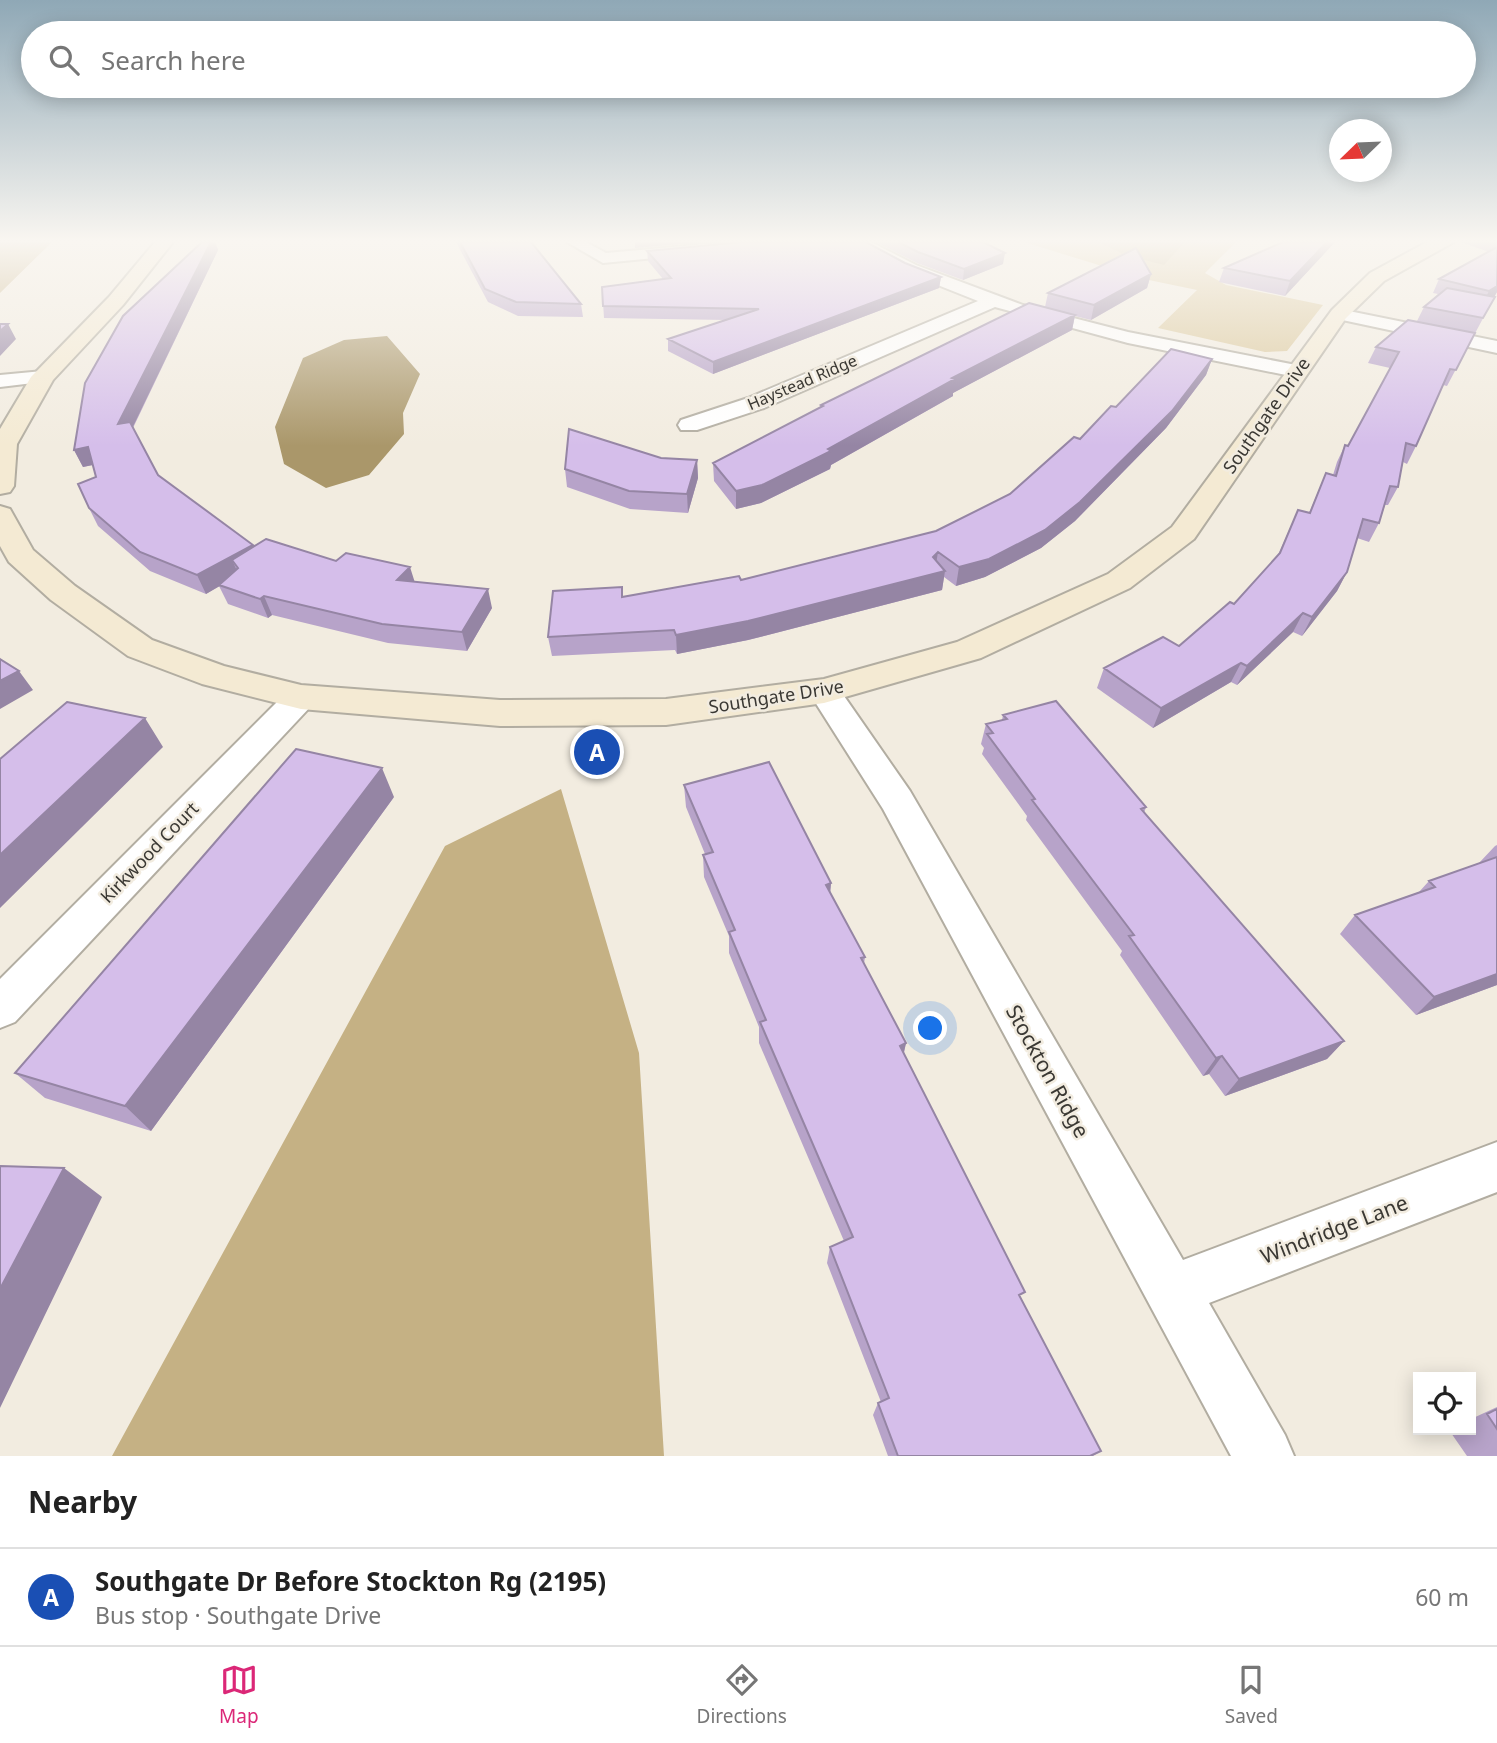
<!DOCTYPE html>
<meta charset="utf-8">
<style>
body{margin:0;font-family:"Noto Sans",sans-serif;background:#f6f6f6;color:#222}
.controls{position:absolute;right:21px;bottom:21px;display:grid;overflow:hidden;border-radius:0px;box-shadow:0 4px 18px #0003}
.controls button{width:63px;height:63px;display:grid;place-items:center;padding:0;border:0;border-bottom:2px solid #e0e0e0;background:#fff;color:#222;font:35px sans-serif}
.compass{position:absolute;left:1329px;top:119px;width:63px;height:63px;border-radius:50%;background:#fff;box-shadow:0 4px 18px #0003;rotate:247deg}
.you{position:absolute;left:931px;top:1029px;width:24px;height:24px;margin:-18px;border:5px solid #fff;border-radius:50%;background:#1a73e8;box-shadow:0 0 0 10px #1a73e833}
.badge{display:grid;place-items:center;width:46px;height:46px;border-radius:50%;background:#db2777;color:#fff;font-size:23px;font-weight:700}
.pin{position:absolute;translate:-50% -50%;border:4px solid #fff;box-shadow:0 2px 7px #0006}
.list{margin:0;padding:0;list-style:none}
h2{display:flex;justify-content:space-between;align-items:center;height:91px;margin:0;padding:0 28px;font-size:30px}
h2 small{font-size:23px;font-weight:400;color:#767676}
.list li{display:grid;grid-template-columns:46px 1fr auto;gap:21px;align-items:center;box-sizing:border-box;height:98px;padding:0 28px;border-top:2px solid #e0e0e0}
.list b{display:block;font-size:26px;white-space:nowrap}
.list p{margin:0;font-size:23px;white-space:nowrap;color:#767676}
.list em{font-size:23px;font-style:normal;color:#767676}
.icon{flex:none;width:38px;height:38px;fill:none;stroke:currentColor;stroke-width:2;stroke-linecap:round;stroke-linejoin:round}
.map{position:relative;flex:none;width:1497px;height:1456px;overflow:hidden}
.search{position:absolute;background:#fff;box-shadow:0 4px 18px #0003;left:21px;right:21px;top:21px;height:77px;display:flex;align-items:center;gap:18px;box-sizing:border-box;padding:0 24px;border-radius:38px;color:#767676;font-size:26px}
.sheet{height:189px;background:#fff}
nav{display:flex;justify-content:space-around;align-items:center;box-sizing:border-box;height:98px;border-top:2px solid #e0e0e0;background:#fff;font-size:19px;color:#767676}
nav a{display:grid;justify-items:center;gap:4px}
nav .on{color:#db2777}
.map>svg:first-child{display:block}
.green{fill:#dac79a}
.forest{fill:#c5b184}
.water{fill:#aa976a}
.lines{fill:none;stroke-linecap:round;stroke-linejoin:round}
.street-casing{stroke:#b2ada1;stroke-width:4}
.secondary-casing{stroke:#b2ada1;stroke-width:4}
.street{fill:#fff;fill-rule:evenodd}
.secondary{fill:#f4ead3;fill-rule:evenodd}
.wall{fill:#b7a3c9}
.shaded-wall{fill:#9585a4}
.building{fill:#d5beea;stroke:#9585a4;stroke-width:2}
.labels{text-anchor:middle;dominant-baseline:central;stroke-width:5;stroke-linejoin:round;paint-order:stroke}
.far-street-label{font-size:16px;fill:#3a3833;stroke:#f2ece0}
.street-label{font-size:18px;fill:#3a3833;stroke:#f2ece0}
.near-street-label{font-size:21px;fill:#3a3833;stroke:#f2ece0}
</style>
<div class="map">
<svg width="1497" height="1456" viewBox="0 0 1497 1456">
<rect width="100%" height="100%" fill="#f2ece0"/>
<path class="green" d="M1024 242H1236L1205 273 1226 285 1323 305 1287 351 1265 352 1158 328 1197 290 1144 279Z"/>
<path class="forest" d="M0 242H52L0 293Z
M1098 242H1185L1164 265 1125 255Z
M561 789 639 1053 664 1456H112L445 846Z"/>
<path class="water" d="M387 336 420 374 403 413 404 434 369 475 326 488 284 464 275 427 303 358 344 340Z"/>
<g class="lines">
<defs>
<path id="street" d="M567 242H586L606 253 730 242H776L768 247 603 263Z
M853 242H871L916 265 1023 305 1128 332 1296 365 1306 371 1296 377 1128 343 995 307 764 408 697 430H681L678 425 681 420 748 398 978 301 905 272Z
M1339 309 1497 341V353L1333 318 1330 314 1333 310Z
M43 371 50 373 53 377 50 381 0 387V375Z
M824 680 835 683 910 791 1183 1260 1497 1142V1192L1209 1303 1285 1435 1294 1456H1231L883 809 808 691 813 683Z
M301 686 312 689 317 697 312 705 15 1022 0 1028V979L290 689Z"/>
<path id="secondary" d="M155 242H173L123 305 53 380 17 444 14 486 10 492 0 494V429L31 377 109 297Z
M1427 242H1454L1384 281 1346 318 1194 539 1130 588 981 658 824 703 666 725 500 726 301 709 202 684 128 656 51 600 9 562 0 546V506L10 509 33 550 75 586 152 640 224 666 301 685 500 700 666 699 824 679 957 642 1108 574 1172 527 1332 310 1370 273Z"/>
</defs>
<use href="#street" class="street-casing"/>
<use href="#secondary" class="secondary-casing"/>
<use href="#street" class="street"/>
<use href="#secondary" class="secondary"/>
</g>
<path class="wall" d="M202 242H215L218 250 133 428 158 475 253 546 336 561 414 582 492 608 467 651 388 643 272 615 268 618 228 604 219 586 206 594 150 571 98 526 89 508 96 477 93 465 83 467 74 450Z
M456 242H531L581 304 583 317 518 316 488 302Z
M876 242H983L1003 264 963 280 917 263Z
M1335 242 1285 296 1219 282 1224 268Z
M1461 242H1497V292L1447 386 1443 385 1416 446 1407 464 1403 462 1398 487 1388 505H1385L1379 523 1369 542 1357 538 1347 572 1337 591 1302 636 1293 632 1237 685 1231 682 1153 728 1097 688 1104 668 1179 646 1234 604 1278 555 1298 510 1309 513 1326 473 1333 475 1337 462 1345 445 1348 446 1390 368 1368 363 1376 347 1417 321 1424 307 1438 294 1433 293 1439 279 1489 252Z
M647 251 905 263 941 277 939 288 713 374 668 351V339L726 320 604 318 602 287 663 279 648 261Z
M1151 274 1147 288 1091 320 1075 316 1072 330 953 393V396L831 465 830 469 761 503 736 509 714 481 713 463 820 408 821 405 1045 307 1048 293Z
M1212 359 1206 375 1166 428 1075 521 1041 548 985 577 956 586 944 577 942 590 748 640 677 654 675 650 552 656 548 637 623 597 741 580 936 531 1010 494 1080 439 1116 407Z
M661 458 697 460 698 478 688 513 630 509 567 487 565 469Z
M1003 715 1146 807 1144 813 1344 1041 1327 1059 1225 1096 1209 1074 1203 1076 1120 955 1122 951 1026 820 1027 816 982 754 984 748 981 744 986 724 1002 720Z
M684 785 831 883 830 893 865 957 864 964 906 1043 904 1053 1021 1298 1101 1451 1093 1456H888L873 1415 878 1403 881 1402 827 1263 830 1247 844 1241 759 1043V1027L729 953V936L704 877 703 855 705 854 686 807Z
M394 797 151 1131 45 1098 15 1073Z
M1497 845V985L1416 1015 1340 934 1355 915 1419 892 1429 881 1479 863 1495 846Z
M1497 1407V1456H1467L1449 1430H1471V1419Z"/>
<path class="shaded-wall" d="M211 242H215L218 250 126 441 118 424Z
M635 242H704L635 248Z
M1327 242H1335L1285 296 1290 281Z
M1005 253 1003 264 963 280 964 269Z
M1151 274 1147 288 1091 320 1094 305Z
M941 277 939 288 713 374V362Z
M1497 286V292L1494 297 1482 305 1489 291Z
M1075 315 1072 330 953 393V396L831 465 830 469 761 503 736 509V491L828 449 952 378Z
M8 324 16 339 0 356V331Z
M1212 359 1206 375 1166 428 1075 521 1041 548 985 577 956 586 959 567Z
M88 447 97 464 83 467 74 450Z
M697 460 698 478 688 513 687 494Z
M253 545 261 563 232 560 239 575 206 594 197 575Z
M938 552 935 570 945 571 942 590 748 640 677 654 676 635 933 557Z
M410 567 416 586 397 580Z
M1347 572 1337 591 1302 636 1312 617Z
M488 589 492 608 467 651 462 632Z
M264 596 272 615 268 618 260 599Z
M1303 613 1293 632 1237 685 1247 666Z
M1241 663 1231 682 1153 728 1161 708Z
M19 671 33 690 0 709V681Z
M145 718 163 747 0 908V855Z
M382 768 394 797 151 1131 125 1106Z
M831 883 829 905 826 885Z
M1497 974V985L1416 1015 1434 997Z
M1344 1041 1327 1059 1225 1096 1239 1079Z
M906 1043 901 1064 900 1046Z
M1222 1056 1209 1074 1203 1076 1216 1058Z
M64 1168 102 1197 0 1408V1289Z"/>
<path class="building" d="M202 242H211L118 424 130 422 158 475 253 545 197 575 140 552 89 508 78 484 96 477 88 447 74 450 85 383 123 316Z
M460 242H531L581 304 516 302 485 289Z
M742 242H866L905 263 941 277 713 362 668 339 759 309 603 306 602 287 671 278 647 251Z
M898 242H983L1005 253 964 269 918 252Z
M1283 242H1327L1290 281 1224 268Z
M1497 247V286L1489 291 1439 279Z
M1136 248 1151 274 1094 305 1048 293Z
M1447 288 1495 297 1483 318 1424 307Z
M1029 303 1075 315 952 378 955 379 828 449 831 451 762 485 736 491 713 463 823 406 821 405Z
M1408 320 1475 333 1456 370 1450 369 1416 446 1406 443 1398 487 1390 486 1379 523 1363 519 1347 572 1312 617 1303 613 1247 666 1241 663 1161 708 1104 668 1163 637 1179 646 1230 602 1234 604 1280 553 1298 510 1310 513 1326 473 1336 476 1345 445 1348 446 1399 352 1376 347Z
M0 324H8L0 331Z
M1171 349 1212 359 1172 411 1080 502 1045 530 989 559 959 567 938 552 933 557 945 571 748 621 676 635 674 630 548 637 553 591 622 587V597L739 576 741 580 936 531 1010 494 1074 437 1080 439 1111 406 1116 407Z
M569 429 661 458 697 460 687 494 629 491 565 469Z
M266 539 336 561 346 553 410 567 397 580 488 589 462 632 382 624 264 596 260 599 219 585 238 568 232 560Z
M0 659 19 671 0 681Z
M1056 701 1146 807 1141 809 1344 1041 1239 1079 1222 1056 1216 1058 1129 936 1134 935 1032 800 1035 799 987 734 993 733 986 724 1007 719 1003 715Z
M67 702 145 718 0 855V759Z
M296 749 382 768 125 1106 15 1073Z
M769 762 831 883 826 885 865 957 861 958 906 1043 900 1046 1025 1292 1019 1295 1101 1451 1090 1456H898L878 1403 889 1398 830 1247 853 1237 760 1022 766 1020 729 932 735 930 703 855 713 852 684 785Z
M1497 857V974L1434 997 1355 915 1435 887 1429 881Z
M0 1166 64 1168 0 1289Z
M1497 1409V1429L1487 1414Z"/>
<linearGradient id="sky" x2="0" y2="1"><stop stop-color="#8fa8b6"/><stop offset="0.54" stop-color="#f9f6f1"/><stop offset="1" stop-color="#f9f6f1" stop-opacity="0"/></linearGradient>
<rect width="1497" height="446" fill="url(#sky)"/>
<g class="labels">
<g class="far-street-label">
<text transform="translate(802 382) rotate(-23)">Haystead Ridge</text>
</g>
<g class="street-label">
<text transform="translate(1266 415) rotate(-55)">Southgate Drive</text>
<text transform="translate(776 696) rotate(-9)">Southgate Drive</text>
<text transform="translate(149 852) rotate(-46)">Kirkwood Court</text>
</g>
<g class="near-street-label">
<text transform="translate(1048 1071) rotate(61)">Stockton Ridge</text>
<text transform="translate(1334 1229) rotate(-21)">Windridge Lane</text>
</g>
</g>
</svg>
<div class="controls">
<button><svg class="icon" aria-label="locate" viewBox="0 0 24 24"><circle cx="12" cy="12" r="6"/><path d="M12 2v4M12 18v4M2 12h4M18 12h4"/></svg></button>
</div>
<svg class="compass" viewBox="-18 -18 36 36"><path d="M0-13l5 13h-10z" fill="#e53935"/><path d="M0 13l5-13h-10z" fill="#767676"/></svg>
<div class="you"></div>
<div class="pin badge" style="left:597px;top:752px;background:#1a4fb4">A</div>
<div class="search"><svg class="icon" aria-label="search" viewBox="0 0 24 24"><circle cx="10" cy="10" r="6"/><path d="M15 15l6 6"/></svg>Search here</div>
</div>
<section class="sheet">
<h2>Nearby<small></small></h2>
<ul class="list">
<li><span class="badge" style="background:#1a4fb4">A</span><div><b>Southgate Dr Before Stockton Rg (2195)</b><p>Bus stop · Southgate Drive</p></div><em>60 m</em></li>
</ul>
</section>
<nav>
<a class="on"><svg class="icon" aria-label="map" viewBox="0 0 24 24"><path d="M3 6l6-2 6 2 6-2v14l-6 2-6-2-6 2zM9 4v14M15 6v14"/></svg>Map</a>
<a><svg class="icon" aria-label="directions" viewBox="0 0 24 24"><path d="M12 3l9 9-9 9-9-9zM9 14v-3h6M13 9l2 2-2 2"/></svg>Directions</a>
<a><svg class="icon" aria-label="saved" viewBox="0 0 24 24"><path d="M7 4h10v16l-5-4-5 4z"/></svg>Saved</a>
</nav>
